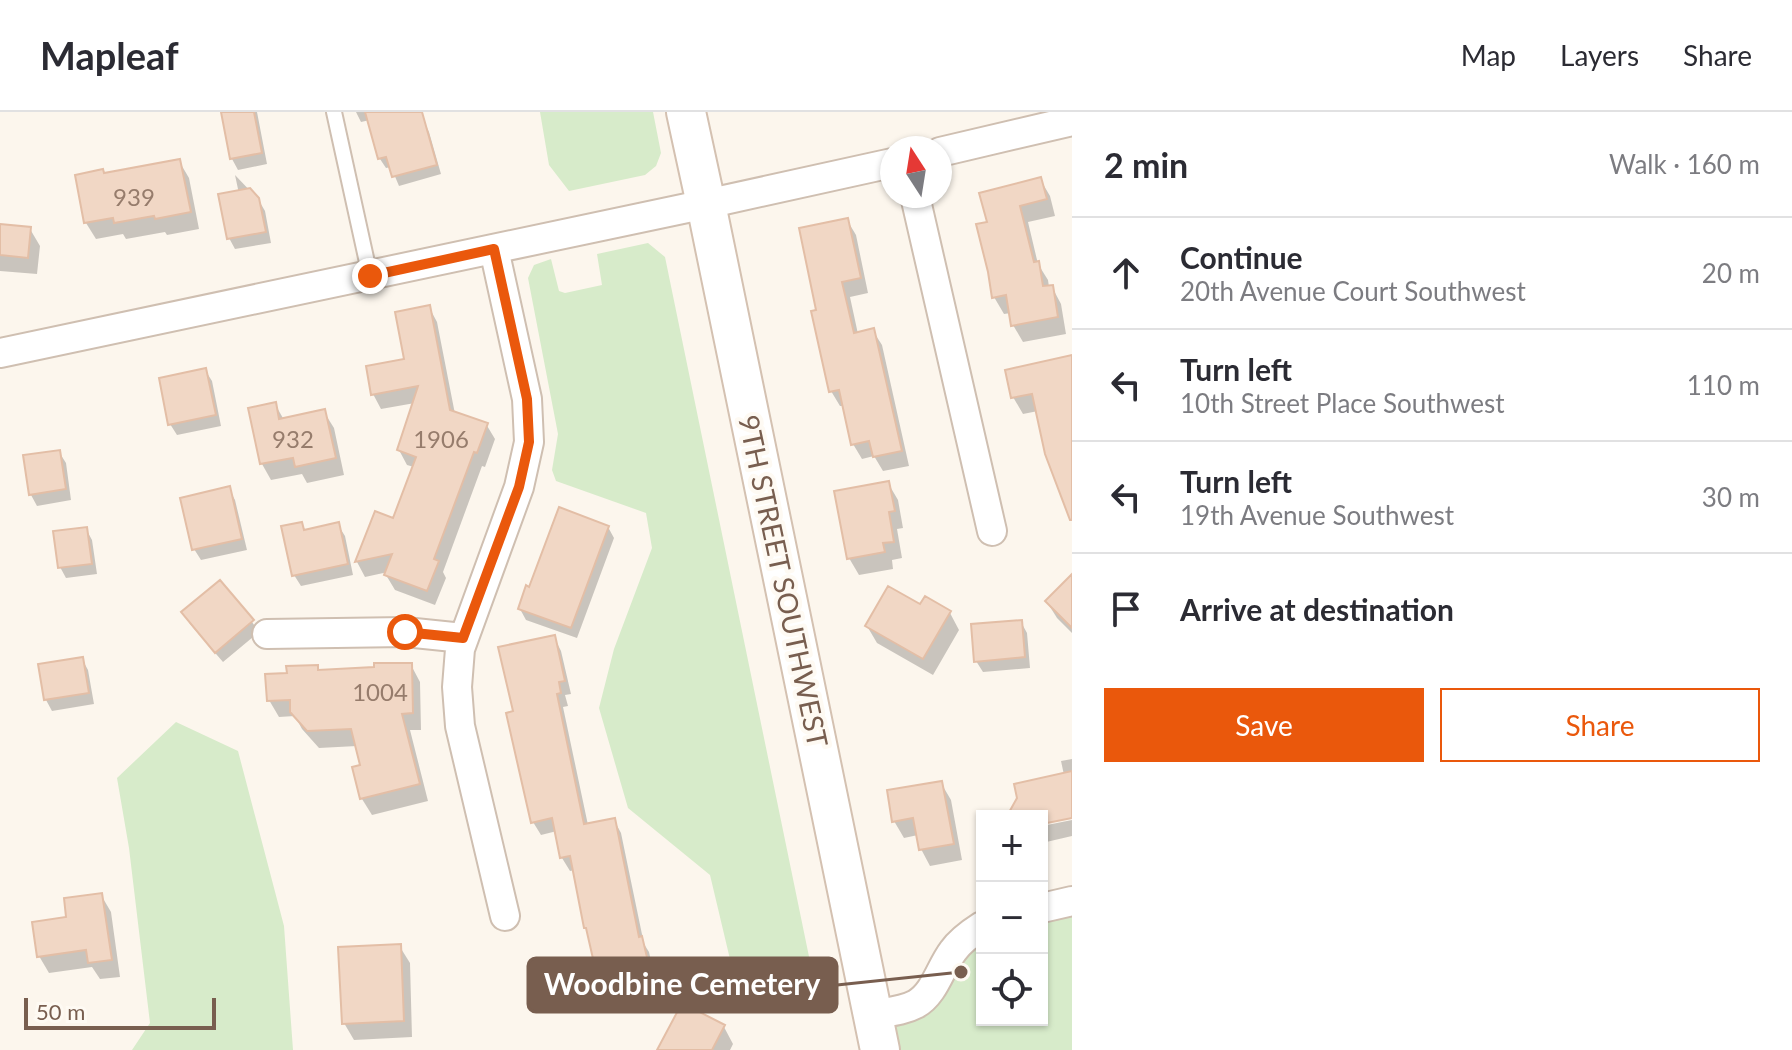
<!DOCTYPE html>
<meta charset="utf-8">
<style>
body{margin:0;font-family:Lato,sans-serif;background:#f2f2f3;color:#2b2b33}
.controls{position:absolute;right:24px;bottom:24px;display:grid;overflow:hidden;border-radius:0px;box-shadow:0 2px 6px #0004}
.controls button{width:72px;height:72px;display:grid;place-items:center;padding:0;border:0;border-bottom:2px solid #e1e1e2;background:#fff;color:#2b2b33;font:40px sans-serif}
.compass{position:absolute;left:880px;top:24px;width:72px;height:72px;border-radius:50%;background:#fff;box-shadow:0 2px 6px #0004;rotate:348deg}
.scale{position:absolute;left:24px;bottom:20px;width:192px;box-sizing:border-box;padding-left:8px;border:4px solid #785e4f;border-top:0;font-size:22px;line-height:28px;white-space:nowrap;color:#785e4f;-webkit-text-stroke:6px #fefaf3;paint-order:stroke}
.stop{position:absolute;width:24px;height:24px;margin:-18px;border:6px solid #ea580c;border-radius:50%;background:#fff}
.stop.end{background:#ea580c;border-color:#fff;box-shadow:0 2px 8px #0008}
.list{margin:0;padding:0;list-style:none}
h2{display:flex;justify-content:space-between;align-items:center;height:104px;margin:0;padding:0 32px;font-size:34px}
h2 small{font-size:26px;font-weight:400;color:#7c7c81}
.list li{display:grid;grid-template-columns:52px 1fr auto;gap:24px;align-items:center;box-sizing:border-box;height:112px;padding:0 32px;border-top:2px solid #e1e1e2}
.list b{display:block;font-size:30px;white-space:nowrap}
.list p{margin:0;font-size:26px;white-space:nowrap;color:#7c7c81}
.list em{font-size:26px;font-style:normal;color:#7c7c81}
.actions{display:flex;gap:16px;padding:24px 32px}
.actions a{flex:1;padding:18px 0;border:2px solid #ea580c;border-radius:0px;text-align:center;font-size:28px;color:#ea580c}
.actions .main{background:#ea580c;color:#fff}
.icon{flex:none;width:44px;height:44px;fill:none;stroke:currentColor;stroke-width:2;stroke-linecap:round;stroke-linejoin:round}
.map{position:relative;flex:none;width:1072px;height:938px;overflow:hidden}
header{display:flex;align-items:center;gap:48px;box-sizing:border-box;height:112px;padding:0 40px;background:#fff;border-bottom:2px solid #e1e1e2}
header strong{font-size:38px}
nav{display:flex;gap:44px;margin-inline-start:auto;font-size:28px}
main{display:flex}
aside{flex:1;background:#fff}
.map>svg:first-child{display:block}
.green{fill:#d7ebca}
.shadow{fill:#0003}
.building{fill:#f1d7c5;stroke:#e3bea6;stroke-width:2}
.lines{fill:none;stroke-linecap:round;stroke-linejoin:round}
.lane-casing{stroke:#cfbfb1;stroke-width:18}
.street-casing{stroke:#cfbfb1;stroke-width:32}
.secondary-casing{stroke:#d4c1b1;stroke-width:42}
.lane{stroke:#fff;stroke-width:14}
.street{stroke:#fff;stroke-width:28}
.secondary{stroke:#fff;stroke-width:38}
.route{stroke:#ea580c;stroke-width:10}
.labels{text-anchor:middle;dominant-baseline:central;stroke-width:8;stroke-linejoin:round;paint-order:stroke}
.number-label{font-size:24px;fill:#967c6c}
.street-label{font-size:28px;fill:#785e4f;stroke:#fefaf3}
.leader{fill:none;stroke:#785e4f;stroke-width:3}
.callout-dot{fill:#785e4f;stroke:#fefaf3;stroke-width:3}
.callout{fill:#785e4f;stroke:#785e4f;stroke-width:3}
.callout-label{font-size:30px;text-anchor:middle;font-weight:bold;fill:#fff}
</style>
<header>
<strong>Mapleaf</strong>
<nav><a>Map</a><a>Layers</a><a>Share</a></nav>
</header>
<main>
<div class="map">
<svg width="1072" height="938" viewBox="0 0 1072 938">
<rect width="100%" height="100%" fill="#fcf6ed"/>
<path class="green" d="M540 0H653L661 41 656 54 645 63 569 79 549 53Z
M648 131 665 145 813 864 780 895 734 864 710 763 628 696 599 596 614 537 652 436 646 401 556 369 552 358 558 322 528 166 534 153 551 147 559 179 565 181 602 173 597 142Z
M176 610 238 639 284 814 293 938H132L150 911 129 736 117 666Z
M1072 789V938H880L901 897 982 814V908H1042V796Z"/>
<path class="shadow" d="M223 0H257L267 52 238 58 232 47Z
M356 0H419L429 20 441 62 399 74 391 55 386 56 380 47 370 8 361 10Z
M179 49 189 66 199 117 167 123 165 120 126 127 123 122 96 127 86 111 104 63Z
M235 63 258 87 265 99 271 131 235 137 229 126 242 96Z
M1040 67 1050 84 1055 104 1028 110 1038 152 1048 168 1049 175H1052L1061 192 1066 222 1023 230 1013 213 1011 201 1004 202 994 185 989 111Z
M847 108 856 123 868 181 850 185 858 222 873 219 882 233 909 354 883 359 874 344 862 347 853 332 845 294H840L831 279 818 200Z
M0 114 30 117 40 134 37 162 0 159Z
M429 195 437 210 455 302 486 312 495 327 485 355 482 354 443 460 446 466 435 493 395 478 386 463 388 460 365 465 357 450 376 401 394 408 414 355 407 353 399 338 415 291 381 297 373 282 406 249Z
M1072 248V404L1038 299 1023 302 1013 285Z
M205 258 212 269 221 314 177 323 170 312Z
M275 292 284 308 324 300 334 316 344 363 307 371 302 362 271 368 262 352 250 297Z
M59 340 66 351 71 388 37 394 31 383Z
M888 371 898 388 903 416 897 417 902 446 892 448 893 457 859 463 849 446Z
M229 377 235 388 247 438 201 448 194 437Z
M301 412 305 420 338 413 345 424 353 463 301 474 294 463Z
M608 415 614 426 577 526 526 508 520 497Z
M86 417 92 428 97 462 66 466 60 455Z
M220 471 252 510 259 520 223 550 190 512 184 501Z
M1072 477V521L1057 506 1047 490Z
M921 495 950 501 959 518 933 563 877 531 867 514Z
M1021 510 1027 521 1030 556 983 560 976 549Z
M554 525 561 539 571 582 565 583 568 594 563 595 588 713 614 708 621 721 644 832 649 840 659 884 613 895 605 882 575 758 570 759 562 746 557 719 541 723 533 710 515 601Z
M82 547 88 558 94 592 52 599 46 588Z
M411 553 420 570 421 618H410L428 689 372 703 362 687 354 656 362 654 357 634 319 636 302 617 295 604 279 605 269 588 289 563 316 555 319 560Z
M1072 647V704L1042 710V704H1010L1064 663 1061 649Z
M941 671 951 688 962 748 930 754 921 737 918 723 904 726 894 709Z
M1072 708V724L1042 731V714Z
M101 783 111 800 120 865 100 867 92 855 49 861 39 844 68 807Z
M400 835 410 851 412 925 354 928 344 911Z
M724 915 733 932 730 938H659Z"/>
<path class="building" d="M221 0H254L262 41 230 47Z
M365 0H422L437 53 392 65 386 45 378 47Z
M180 47 191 100 155 107 154 104 114 111 113 106 84 111 75 63 103 57 104 61Z
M1041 65 1047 87 1020 94 1034 150 1039 149 1043 174 1053 173 1058 205 1011 214 1006 183 992 186 988 160 976 112 987 110 979 81Z
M250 76 259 86 266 120 227 127 218 82Z
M848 106 861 166 842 170 854 221 874 216 902 339 873 345 869 329 851 333 839 278 829 280 811 199 816 198 799 116Z
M0 112 31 115 28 146 0 143Z
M430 193 450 298 488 311 477 341 474 340 434 447 439 449 427 479 384 463 392 442 355 450 375 399 393 406 416 345 397 338 418 274 371 283 366 254 404 247 395 200Z
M1072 243V408H1070L1045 342 1032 282 1011 286 1005 258Z
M206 256 216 303 168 313 159 266Z
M276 290 279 307 325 297 336 346 295 355 293 346 260 352 248 296Z
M60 338 66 377 29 383 23 343Z
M889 369 895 399 889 400 894 430 883 431 885 440 847 447 834 379Z
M230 374 242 427 192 438 180 386Z
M559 395 609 414 571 516 518 497 526 473 529 475Z
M302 410 304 418 339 410 348 452 292 464 281 414Z
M87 415 92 452 58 456 53 419Z
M1072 462V516L1045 489Z
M220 468 254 508 215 541 181 500Z
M888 474 920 492 925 484 951 499 923 547 865 514Z
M1022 508 1025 545 974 550 971 512Z
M555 523 565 569 559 570 561 581 557 582 584 712 615 706 639 825 642 824 653 871 604 882 601 872 599 873 586 816H584L570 744 560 746 552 706 531 711 506 601 513 599 498 535Z
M83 545 89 581 44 588 38 552Z
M374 551H412L413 601 402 602 420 672 360 687 352 655 360 653 351 617 307 619 290 600V588L267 589 265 562 287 561 286 554 318 553V558L374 555Z
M1072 659V706L1042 712V704H1007L1017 686 1014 672Z
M942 669 954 732 919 738 913 706 892 710 887 678Z
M102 781 112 848 88 851 86 838 37 845 32 810 66 805 64 786Z
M401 832 404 909 342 912 338 835Z
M682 891 725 913 712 938H657Z"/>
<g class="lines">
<defs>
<path id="lane" d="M334 0 370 164"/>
<path id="street" d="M940 40 1072 9
M915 84 992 419
M494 137 527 287 529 330 519 375 460 537 457 575 460 614 505 804
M0 241 706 92 892 51
M267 522 405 520 463 526
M1042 796 1072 789
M872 903C887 900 903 899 916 892 935 881 940 856 953 839 960 829 971 821 982 814"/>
<path id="secondary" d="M686 0 706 92 880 938"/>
</defs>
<use href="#lane" class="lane-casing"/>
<use href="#street" class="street-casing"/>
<use href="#secondary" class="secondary-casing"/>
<use href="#lane" class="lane"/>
<use href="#street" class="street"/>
<use href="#secondary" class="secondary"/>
</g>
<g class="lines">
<path class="route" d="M370 164 494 137 527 287 529 330 519 375 463 526 405 520"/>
</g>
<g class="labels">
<g class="number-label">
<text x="134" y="84">939</text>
<text x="293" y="326">932</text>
<text x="441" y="326">1906</text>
<text x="380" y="579">1004</text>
</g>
<g class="street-label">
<text transform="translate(784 469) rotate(78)">9TH STREET SOUTHWEST</text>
</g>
</g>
<path class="leader" d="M961 860L837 873"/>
<circle class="callout-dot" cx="961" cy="860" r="8"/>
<rect class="callout" x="528" y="846" width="309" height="54" rx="8"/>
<g class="callout-label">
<text x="682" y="883">Woodbine Cemetery</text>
</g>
</svg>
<div class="controls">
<button>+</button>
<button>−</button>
<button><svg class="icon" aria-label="locate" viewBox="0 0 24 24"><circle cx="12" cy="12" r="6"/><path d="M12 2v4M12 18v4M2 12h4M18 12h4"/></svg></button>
</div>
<svg class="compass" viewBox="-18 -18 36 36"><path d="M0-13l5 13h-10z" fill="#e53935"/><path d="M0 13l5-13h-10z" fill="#7c7c81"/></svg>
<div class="scale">50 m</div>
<div class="stop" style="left:405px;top:520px"></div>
<div class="stop end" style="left:370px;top:164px"></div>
</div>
<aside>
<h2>2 min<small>Walk · 160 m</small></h2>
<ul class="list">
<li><svg class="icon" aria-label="ahead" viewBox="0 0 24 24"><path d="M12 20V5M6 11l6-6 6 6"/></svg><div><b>Continue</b><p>20th Avenue Court Southwest</p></div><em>20 m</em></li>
<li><svg class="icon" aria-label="left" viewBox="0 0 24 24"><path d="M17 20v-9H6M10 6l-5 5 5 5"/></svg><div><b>Turn left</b><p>10th Street Place Southwest</p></div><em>110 m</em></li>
<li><svg class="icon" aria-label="left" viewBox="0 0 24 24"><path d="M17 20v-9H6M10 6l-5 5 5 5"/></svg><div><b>Turn left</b><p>19th Avenue Southwest</p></div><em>30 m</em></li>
<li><svg class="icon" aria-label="arrive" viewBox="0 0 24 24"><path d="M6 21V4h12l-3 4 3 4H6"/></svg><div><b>Arrive at destination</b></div></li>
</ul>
<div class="actions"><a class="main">Save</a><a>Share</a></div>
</aside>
</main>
